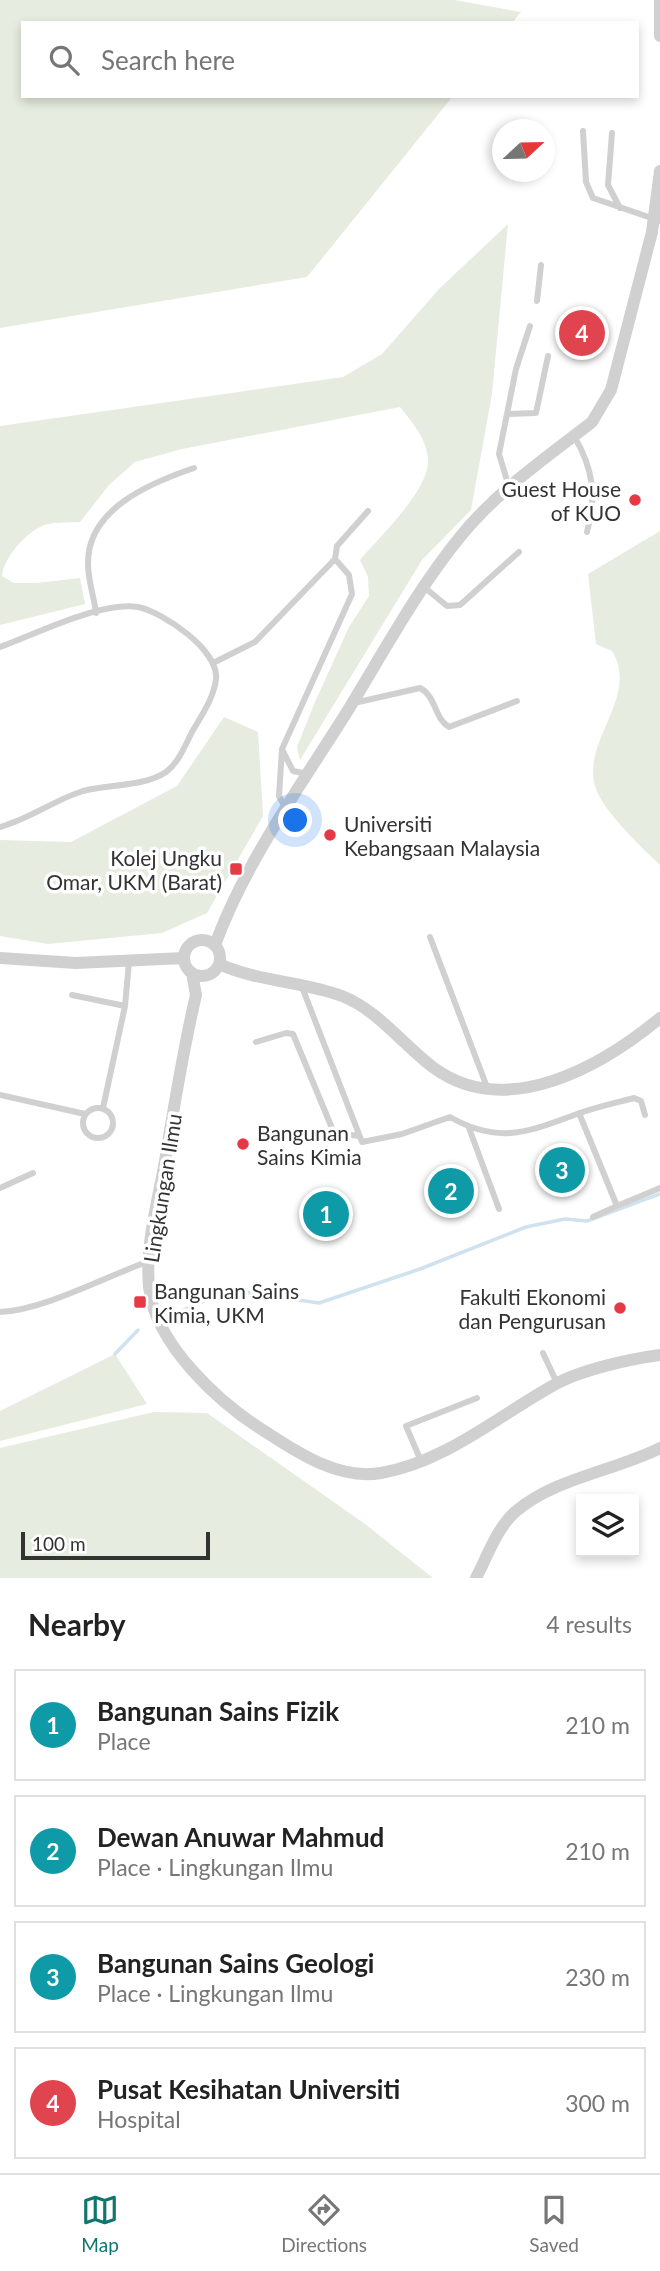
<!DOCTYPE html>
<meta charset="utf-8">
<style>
body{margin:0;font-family:Lato,sans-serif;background:#f6f6f6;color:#222}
.controls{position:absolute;right:21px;bottom:21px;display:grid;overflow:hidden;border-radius:0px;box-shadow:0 4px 10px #0003}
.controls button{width:63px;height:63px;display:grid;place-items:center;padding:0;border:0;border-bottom:2px solid #e0e0e0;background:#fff;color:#222;font:35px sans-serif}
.compass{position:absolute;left:492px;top:119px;width:63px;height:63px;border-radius:50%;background:#fff;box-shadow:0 4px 10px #0003;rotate:68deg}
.scale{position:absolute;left:21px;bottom:18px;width:189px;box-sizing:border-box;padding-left:7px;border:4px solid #333;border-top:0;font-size:19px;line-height:24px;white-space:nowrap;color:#333;-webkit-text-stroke:5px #fff;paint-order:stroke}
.you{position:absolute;left:296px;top:821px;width:24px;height:24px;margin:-18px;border:5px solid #fff;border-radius:50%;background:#1a73e8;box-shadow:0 0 0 10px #1a73e833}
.badge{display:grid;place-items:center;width:46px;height:46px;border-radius:50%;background:#0f766e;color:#fff;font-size:23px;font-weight:700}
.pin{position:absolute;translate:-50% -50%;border:4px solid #fff;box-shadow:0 2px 7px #0006}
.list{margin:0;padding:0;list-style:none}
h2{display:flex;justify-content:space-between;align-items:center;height:91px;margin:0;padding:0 28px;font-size:30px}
h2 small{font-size:23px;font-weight:400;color:#767676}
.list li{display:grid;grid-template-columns:46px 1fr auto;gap:21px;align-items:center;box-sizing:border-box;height:112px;margin:0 14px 14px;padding:0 14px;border:2px solid #e0e0e0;border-radius:0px}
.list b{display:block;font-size:26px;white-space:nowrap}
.list p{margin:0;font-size:23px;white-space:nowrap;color:#767676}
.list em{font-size:23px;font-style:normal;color:#767676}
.icon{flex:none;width:38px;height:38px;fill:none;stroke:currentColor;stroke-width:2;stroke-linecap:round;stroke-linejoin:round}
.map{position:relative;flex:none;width:660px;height:1578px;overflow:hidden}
.search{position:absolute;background:#fff;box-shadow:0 4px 10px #0003;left:21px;right:21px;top:21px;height:77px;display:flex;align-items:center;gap:18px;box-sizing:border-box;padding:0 24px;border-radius:0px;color:#767676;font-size:26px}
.sheet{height:595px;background:#fff}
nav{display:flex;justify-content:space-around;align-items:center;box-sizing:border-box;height:98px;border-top:2px solid #e0e0e0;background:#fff;font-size:19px;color:#767676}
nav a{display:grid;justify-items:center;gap:4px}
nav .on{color:#0f766e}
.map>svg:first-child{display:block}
.green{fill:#e6ecdf}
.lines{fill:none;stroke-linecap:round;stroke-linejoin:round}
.stream{stroke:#cfe2ee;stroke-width:3.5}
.lane{stroke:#d0d0d0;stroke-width:6}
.street{stroke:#d0d0d0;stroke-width:12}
.poi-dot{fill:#e63946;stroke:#fff;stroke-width:2.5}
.labels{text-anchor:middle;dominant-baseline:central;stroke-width:7;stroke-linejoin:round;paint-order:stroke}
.poi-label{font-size:21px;fill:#333;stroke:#fff;text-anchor:end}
.street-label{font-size:21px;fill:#333;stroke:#fff}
</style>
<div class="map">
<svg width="660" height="1578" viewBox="0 0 660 1578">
<rect width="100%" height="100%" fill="#fff"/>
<path class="green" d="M0 0H454L521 12 512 23H23V96H453L307 277 0 328Z
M508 224 492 394 471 510 422 560 300 760 297 747 315 702 349 627 369 596 368 577 360 560C379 537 431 489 428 458 426 438 412 422 400 407L182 449 135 462 109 485 80 522C69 523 50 521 40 527 25 534 3 559 2 576L14 583H37L80 578 85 604 0 625V426L343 377 382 354 440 288Z
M660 531V865C642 848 601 809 595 786 582 740 640 696 612 651L596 644 588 574Z
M224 717 258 732 263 816 207 913 162 933 48 944 0 936V840L71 842 177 786Z
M115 1354 147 1404 0 1441V1411Z
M154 1412 207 1413 365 1524 433 1578H0V1448Z"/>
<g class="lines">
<path class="stream" d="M181 1311 230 1290 319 1303 420 1269 526 1227 565 1219 587 1221 660 1194
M115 1354 138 1330"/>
<path class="lane" d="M583 131 586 182 593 198 660 221
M612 133 608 185 620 208
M537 301 541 265
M508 414 536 413 548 356
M574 436C593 468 597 496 587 532
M509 487 499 454 516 369 530 326
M424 587 447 606 460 605 519 552
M96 613C94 597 88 580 88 564 87 509 150 483 194 468
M0 647C36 634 101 601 138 607 163 612 219 650 216 679 214 698 201 716 192 732 185 746 179 762 166 772 144 787 108 784 83 791 54 800 30 819 0 827
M213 663 255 642 335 559 337 546 368 511
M354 703 420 688C436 696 434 718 449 727L517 701
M283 751 293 771 308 774
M285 807 279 796 282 749 352 594 349 575 335 559
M430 937 487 1087
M302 987 362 1142 402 1134 450 1117C499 1145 528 1132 577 1114 596 1107 615 1103 634 1098L641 1101 645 1115
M72 995 125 1006
M256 1042 286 1033 293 1034 334 1133 359 1136
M0 1095 85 1114
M83 1123a15 15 0 1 1 30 0a15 15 0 1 1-30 0Z
M103 1108 125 1006 129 962
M579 1113 617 1206 660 1188
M469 1128 499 1209
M0 1188 33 1173
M593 1217 617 1206
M0 1312C44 1310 105 1277 149 1261
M543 1353 557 1383
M421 1461 406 1426 477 1398"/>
<path class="street" d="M660 0V36
M184 958a18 18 0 1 1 36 0a18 18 0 1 1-36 0Z
M215 945C245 863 299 788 345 715 382 655 416 591 460 537 497 491 546 458 592 422L611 390 652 232 660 171
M0 958 76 963 184 958
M219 964C259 982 302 981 342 996 378 1010 404 1046 434 1068 507 1121 602 1066 660 1018
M192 973 196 995C183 1050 174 1106 165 1161 158 1201 145 1246 149 1287 155 1345 221 1405 269 1434 301 1455 341 1480 381 1473 445 1462 498 1416 554 1385 580 1370 630 1359 660 1355
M476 1578C487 1557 497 1528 515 1512 555 1478 614 1471 660 1448"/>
</g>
<g class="poi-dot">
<circle cx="635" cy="500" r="7"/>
<circle cx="330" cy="835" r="7"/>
<rect x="229" y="862" width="14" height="14" rx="3.5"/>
<circle cx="243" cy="1144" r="7"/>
<rect x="133" y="1295" width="14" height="14" rx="3.5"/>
<circle cx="620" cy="1308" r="7"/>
</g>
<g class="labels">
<g class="poi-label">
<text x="621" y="488">Guest House<tspan x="621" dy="24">of KUO</tspan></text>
<text x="344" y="823" text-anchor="start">Universiti<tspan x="344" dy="24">Kebangsaan Malaysia</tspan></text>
<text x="222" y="857">Kolej Ungku<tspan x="222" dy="24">Omar, UKM (Barat)</tspan></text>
<text x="257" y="1132" text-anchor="start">Bangunan<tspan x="257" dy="24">Sains Kimia</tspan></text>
<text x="154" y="1290" text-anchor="start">Bangunan Sains<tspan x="154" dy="24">Kimia, UKM</tspan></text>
<text x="606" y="1296">Fakulti Ekonomi<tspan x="606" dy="24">dan Pengurusan</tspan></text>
</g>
<g class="street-label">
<text transform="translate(162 1188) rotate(-81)">Lingkungan Ilmu</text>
</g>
</g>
</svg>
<div class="controls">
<button><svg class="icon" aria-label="layers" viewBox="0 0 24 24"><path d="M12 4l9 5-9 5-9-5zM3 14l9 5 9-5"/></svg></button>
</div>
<svg class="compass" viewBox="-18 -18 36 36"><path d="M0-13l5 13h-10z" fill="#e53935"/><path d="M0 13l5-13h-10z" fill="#767676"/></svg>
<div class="scale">100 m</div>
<div class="you"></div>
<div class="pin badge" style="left:326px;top:1214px;background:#0f9aa8">1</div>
<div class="pin badge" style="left:451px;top:1191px;background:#0f9aa8">2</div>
<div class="pin badge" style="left:562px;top:1170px;background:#0f9aa8">3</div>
<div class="pin badge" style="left:582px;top:333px;background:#e0444e">4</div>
<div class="search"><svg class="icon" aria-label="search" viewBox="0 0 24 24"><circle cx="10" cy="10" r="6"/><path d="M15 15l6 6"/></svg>Search here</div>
</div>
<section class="sheet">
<h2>Nearby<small>4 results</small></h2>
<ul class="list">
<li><span class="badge" style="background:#0f9aa8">1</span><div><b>Bangunan Sains Fizik</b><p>Place</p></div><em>210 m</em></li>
<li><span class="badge" style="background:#0f9aa8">2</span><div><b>Dewan Anuwar Mahmud</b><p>Place · Lingkungan Ilmu</p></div><em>210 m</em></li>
<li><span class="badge" style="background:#0f9aa8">3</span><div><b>Bangunan Sains Geologi</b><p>Place · Lingkungan Ilmu</p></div><em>230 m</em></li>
<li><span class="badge" style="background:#e0444e">4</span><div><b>Pusat Kesihatan Universiti</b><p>Hospital</p></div><em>300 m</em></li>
</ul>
</section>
<nav>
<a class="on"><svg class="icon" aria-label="map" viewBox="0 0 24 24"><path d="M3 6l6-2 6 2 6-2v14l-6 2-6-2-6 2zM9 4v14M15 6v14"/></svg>Map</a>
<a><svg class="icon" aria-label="directions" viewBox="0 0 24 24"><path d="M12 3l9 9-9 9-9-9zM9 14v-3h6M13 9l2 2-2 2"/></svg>Directions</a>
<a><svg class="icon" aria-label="saved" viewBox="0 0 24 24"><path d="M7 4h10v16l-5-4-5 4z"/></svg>Saved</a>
</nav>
